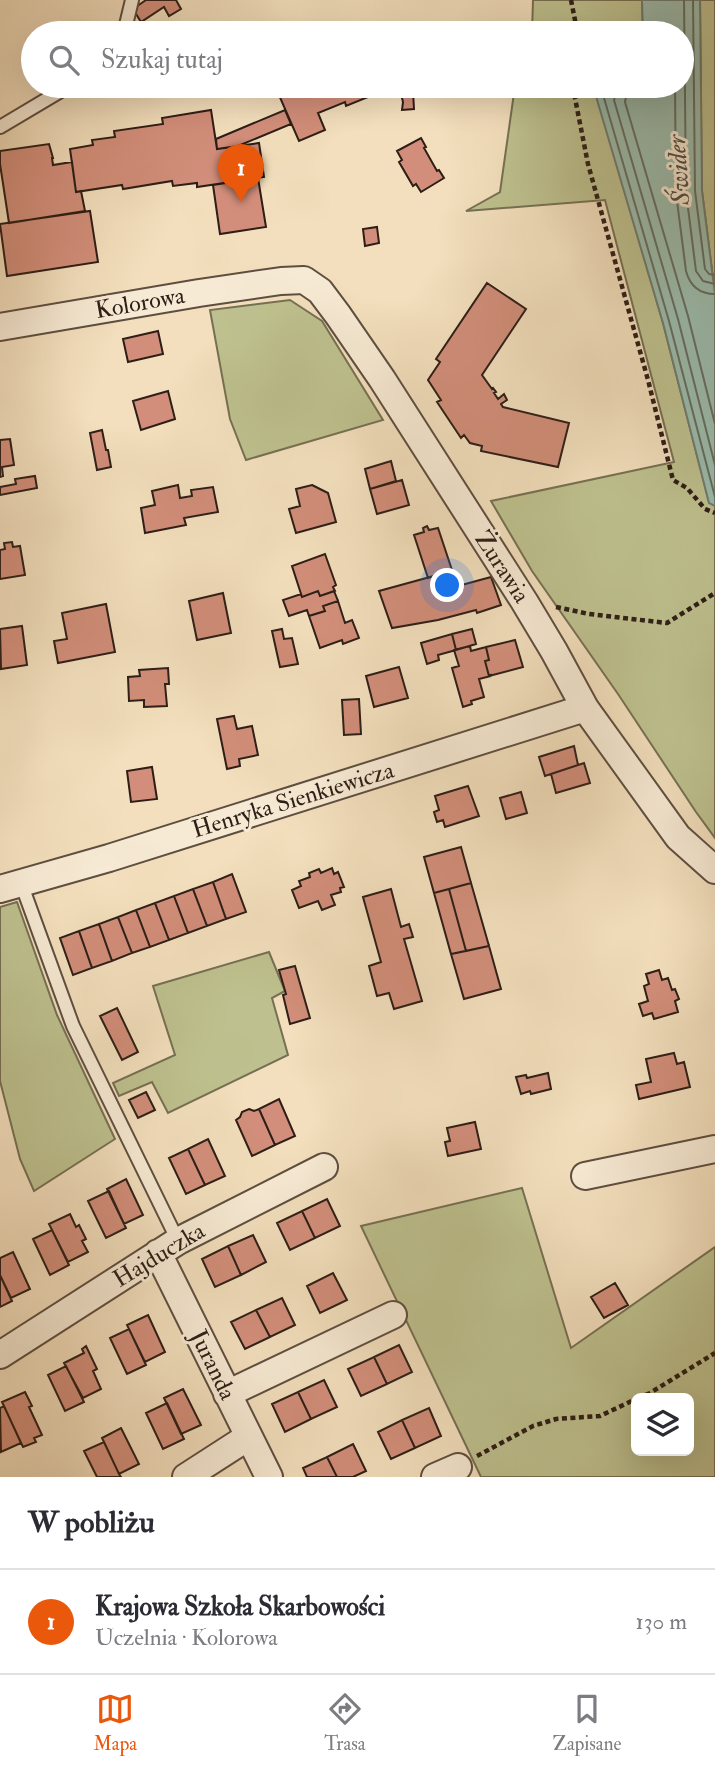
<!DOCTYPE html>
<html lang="pl">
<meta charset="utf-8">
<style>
body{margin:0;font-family:"IM FELL Double Pica",serif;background:#f2f2f3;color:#2b2b33}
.controls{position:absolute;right:21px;bottom:21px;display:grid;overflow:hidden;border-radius:10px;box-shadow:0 7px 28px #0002}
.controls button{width:63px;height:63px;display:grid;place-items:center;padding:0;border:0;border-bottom:2px solid #e1e1e2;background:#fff;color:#2b2b33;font:35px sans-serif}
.you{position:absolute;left:448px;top:586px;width:24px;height:24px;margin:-18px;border:5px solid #fff;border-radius:50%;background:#1a73e8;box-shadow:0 0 0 10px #1a73e833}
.badge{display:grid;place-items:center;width:46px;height:46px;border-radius:50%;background:#ea580c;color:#fff;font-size:23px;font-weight:700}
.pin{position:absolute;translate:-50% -58px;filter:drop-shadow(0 2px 4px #0008)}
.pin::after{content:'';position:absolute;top:37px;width:24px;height:21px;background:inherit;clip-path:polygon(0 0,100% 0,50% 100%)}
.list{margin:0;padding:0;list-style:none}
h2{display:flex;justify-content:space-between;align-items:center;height:91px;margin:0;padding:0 28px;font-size:30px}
h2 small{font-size:23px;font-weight:400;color:#7c7c81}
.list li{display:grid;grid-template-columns:46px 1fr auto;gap:21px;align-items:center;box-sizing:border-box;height:105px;padding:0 28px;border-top:2px solid #e1e1e2}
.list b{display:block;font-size:26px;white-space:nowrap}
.list p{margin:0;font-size:23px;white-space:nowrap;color:#7c7c81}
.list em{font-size:23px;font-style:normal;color:#7c7c81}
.icon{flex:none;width:38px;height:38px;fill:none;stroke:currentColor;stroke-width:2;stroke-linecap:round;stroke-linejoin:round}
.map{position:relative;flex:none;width:715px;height:1477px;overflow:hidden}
.search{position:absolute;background:#fff;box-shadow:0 7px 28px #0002;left:21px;right:21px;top:21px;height:77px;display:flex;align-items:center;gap:18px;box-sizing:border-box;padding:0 24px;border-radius:38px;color:#7c7c81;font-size:26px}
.sheet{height:196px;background:#fff}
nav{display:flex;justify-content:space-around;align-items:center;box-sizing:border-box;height:98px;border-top:2px solid #e1e1e2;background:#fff;font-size:19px;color:#7c7c81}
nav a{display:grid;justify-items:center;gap:4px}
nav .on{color:#ea580c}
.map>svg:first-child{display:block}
.green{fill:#bec18f;stroke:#767053;stroke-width:2;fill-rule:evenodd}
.water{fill:#9bbdae;stroke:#6f7d72;stroke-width:2}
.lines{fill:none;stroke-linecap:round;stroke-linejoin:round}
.shore{stroke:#646e62;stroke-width:2}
.building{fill:#d28e7a;stroke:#2d1e17;stroke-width:2}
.service-casing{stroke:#5e4e40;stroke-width:16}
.minor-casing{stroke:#5e4e40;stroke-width:30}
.path{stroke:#2d1e17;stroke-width:4.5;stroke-dasharray:5 3.5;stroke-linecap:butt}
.service{stroke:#f7ead4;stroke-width:12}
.minor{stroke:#f7ead4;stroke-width:26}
.labels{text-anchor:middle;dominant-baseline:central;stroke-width:6;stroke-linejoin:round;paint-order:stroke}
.street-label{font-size:24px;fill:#2d1e17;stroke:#f7ead4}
.water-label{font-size:26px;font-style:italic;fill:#4e4e44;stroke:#f7ead4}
</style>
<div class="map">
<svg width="715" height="1477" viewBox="0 0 715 1477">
<rect width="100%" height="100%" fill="#f3dfbd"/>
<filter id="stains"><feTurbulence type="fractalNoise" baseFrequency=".00286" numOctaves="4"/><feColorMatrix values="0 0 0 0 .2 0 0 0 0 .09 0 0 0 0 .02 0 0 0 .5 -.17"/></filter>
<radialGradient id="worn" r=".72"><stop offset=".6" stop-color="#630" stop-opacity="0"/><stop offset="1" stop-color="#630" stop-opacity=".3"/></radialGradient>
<path class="green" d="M533 0H642L643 33H532Z
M700 0H715V294L702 191Z
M515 86H606L596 93 663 323 709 502 715 506V838L696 812 618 694 532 571 491 501 674 462 605 200 466 211 500 192Z
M290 300 322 321 383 420 246 460 230 419 210 310Z
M17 902 57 1015 115 1139 34 1191 20 1159 0 1081V907Z
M269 952 285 991 272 998 288 1055 168 1113 152 1082 119 1096 113 1083 175 1055 153 986Z
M522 1188 571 1348 715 1247V1477H481L361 1226ZM636 1398H689V1451H636Z"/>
<path class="water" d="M642 0H700L702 191 715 294V506L709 503 663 323 595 93 606 86H682V33H643Z"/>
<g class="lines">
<path class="shore" d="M684 0 686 192 696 271 703 281 715 284
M693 0 695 191 705 269 709 274 715 275
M609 86 608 90 604 98 669 321 715 497
M618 86 614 100 678 319 715 465
M628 86 625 102 688 316 715 424
M675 86 676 193 686 271C690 286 700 294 715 294"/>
</g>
<path class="building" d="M146 0H176L181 9 169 16 164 7 141 22 133 9Z
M424 27 426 33H399Z
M275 86H395L346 106 345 102 318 113 325 130 299 141Z
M399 86H437L413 91 414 109 402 110 403 102Z
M211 110 217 149 259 143 264 177 197 187V183L173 186 172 181 123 189 122 185 76 192 70 149 93 145 92 140 115 137 114 131 163 124 162 118Z
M285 110 291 124 238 146 217 149 216 139Z
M421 138 426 147 424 148 437 171 439 170 444 178 421 192 416 184 413 186 399 162 402 160 397 151Z
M49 144 53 158H52L53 165 72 162 76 192 81 191 85 211 9 223 0 164V151Z
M258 178 266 227 220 234 213 185Z
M90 211 98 262 7 276 0 224Z
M377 227 379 243 365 246 363 229Z
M487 283 526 309 482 375 492 389 493 388 496 392 494 393 498 399 504 394 507 400 501 404 503 407 569 423 558 467 481 451 482 446 470 443 464 435 461 438 437 402 441 400 428 380 440 362 436 359Z
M158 331 163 354 128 362 123 339Z
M168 391 175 419 141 430 133 401Z
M102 430 106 450H108L111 467 97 470 90 433Z
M10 439 14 465 2 467 3 476 0 477V440Z
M391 461 396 481 370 489 365 469Z
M35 476 37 488 0 495V487L16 484 15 479Z
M402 480 409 505 377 514 370 489Z
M178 485 180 498 192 496 191 490 213 487 218 512 184 518 186 525 145 533 141 508 155 505 152 491Z
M312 485 328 493 336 522 296 533 289 509 300 506 296 489Z
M427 526 429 530 438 528 452 570 428 578 414 535 424 532 423 528Z
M12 542 13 547 20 546 25 575 0 579V550L5 549 4 543Z
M325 554 336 585 333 587 335 591 320 596 318 591 302 597 292 566Z
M452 571 458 586 491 577 501 605 477 613 476 610 438 620 392 628 379 591Z
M318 591 320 596 334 591 338 601 323 606 325 611 309 616 307 610 289 616 283 600 301 594 302 597Z
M223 593 231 633 197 640 189 601Z
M338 601 345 623 352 620 359 638 343 644 342 640 320 648 309 616 325 611 323 606Z
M106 604 115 652 58 663 54 641 67 639 62 613Z
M22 626 27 665 1 669 0 629Z
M282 629 284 639 292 638 298 664 280 667 272 631Z
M472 629 476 644 456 650 452 634Z
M452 634 456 650 438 655 439 660 427 664 421 643Z
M515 640 523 667 489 676 485 661 489 660 486 647Z
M470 646 471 651 486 647 489 660 485 661 489 676 491 675V676L479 679 484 697 471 701 472 704 463 707 452 668 459 666 454 650Z
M399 667 408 698 374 707 366 676Z
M168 668 169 684H165L167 706 144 707V700L129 701 128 677 140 676 139 670Z
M359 699 361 734 344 735 342 700Z
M234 716 237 729 252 726 258 755 239 759 240 766 227 769 217 719Z
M574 746 578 765 545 776 539 757Z
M584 763 590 783 556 793 551 774Z
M152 767 157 799 131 802 127 771Z
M468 786 479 816 445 827 443 820 437 822 434 812 439 810 435 796Z
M521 792 527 813 506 819 500 798Z
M461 847 471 883 434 893 424 857Z
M332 868 334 874 338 872 344 887 340 888 341 892 331 895 335 905 322 910 318 901 299 908 292 890 301 886 299 881 310 877 309 873 319 869 321 873Z
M232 874 246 912 226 919 213 882Z
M213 882 226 919 207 926 193 889Z
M471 883 489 946 466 951 449 889Z
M193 889 207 926 188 933 174 896Z
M391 889 401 927 409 924 413 937 404 939 422 1001 394 1009 389 993 377 996 369 966 381 962 363 897Z
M449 889 466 951 451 954 434 893Z
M174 896 188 933 169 940 155 903Z
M155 903 169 940 150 947 136 910Z
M136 910 150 947 132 953 118 917Z
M118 917 132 953 112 961 99 924Z
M99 924 112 961 92 968 79 931Z
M79 931 92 968 73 975 60 938Z
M489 946 501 989 464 999 451 954Z
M295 966 310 1018 290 1024 283 995 286 994 279 970Z
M659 970 662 980 668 978 672 990 675 989 679 999 675 1001 678 1012 654 1019 652 1013 643 1016 639 1004 648 1001 644 986 649 984 646 974Z
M117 1008 138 1052 122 1060 100 1016Z
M674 1053 677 1064 684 1062 690 1087 639 1099 636 1085 651 1082 646 1059Z
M548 1073 551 1089 531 1094 530 1091 521 1094 516 1077 526 1075 527 1078Z
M146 1092 155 1110 138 1118 129 1100Z
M279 1099 295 1136 275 1145 259 1109Z
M249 1109 254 1111 259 1109 275 1145 252 1156 236 1120 240 1117 242 1112Z
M475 1122 481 1149 448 1156 445 1142 450 1141 447 1128Z
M208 1139 225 1176 205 1185 188 1149Z
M188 1149 205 1185 186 1194 169 1158Z
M126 1179 143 1215 124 1224 107 1189Z
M109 1191 126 1228 106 1238 88 1201Z
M327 1199 340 1226 315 1238 302 1211Z
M302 1211 315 1238 290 1250 277 1223Z
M70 1214 76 1227 79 1225 86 1239 82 1241 88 1252 68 1262 49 1224Z
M52 1230 69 1265 50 1275 33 1239Z
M253 1235 266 1262 241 1275 228 1246Z
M228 1246 241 1275 215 1287 202 1259Z
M13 1252 30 1289 11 1298 0 1275V1258Z
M333 1273 347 1300 320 1313 307 1286Z
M0 1275 12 1301 0 1307Z
M615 1283 628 1305 604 1318 591 1297Z
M282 1298 295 1325 270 1337 256 1310Z
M256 1310 270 1337 245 1349 231 1322Z
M148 1315 165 1352 145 1362 127 1325Z
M129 1329 146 1365 127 1374 110 1338Z
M399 1345 412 1372 387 1384 374 1357Z
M86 1346 97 1369 93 1371 101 1389 83 1398 64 1363 84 1353 82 1349Z
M374 1357 387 1384 361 1396 348 1369Z
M66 1366 84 1402 65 1411 48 1375Z
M324 1380 337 1407 311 1419 298 1392Z
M183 1389 201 1425 181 1434 164 1398Z
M25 1392 32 1406 29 1407 42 1435 34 1438 36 1442 23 1447 2 1402Z
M298 1392 311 1419 285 1432 272 1404Z
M167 1403 184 1439 163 1449 146 1413Z
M4 1406 21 1443 1 1452 0 1408Z
M429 1408 441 1436 415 1448 402 1420Z
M402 1420 415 1448 391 1459 378 1432Z
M121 1428 139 1464 119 1474 102 1438Z
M104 1442 119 1474 121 1477H97L84 1451Z
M353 1444 366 1471 353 1477H337L327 1457Z
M327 1457 337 1477H307L303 1468Z"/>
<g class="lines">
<defs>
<path id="service" d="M124 33 132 0
M0 127 69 86
M21 883 73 1026 178 1241"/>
<path id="minor" d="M0 327 199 293 281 281 304 280 320 291 338 315 382 379 524 601 554 651 585 708 678 837 715 870
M0 889 109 858 585 708
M585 1176 715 1149
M158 1253 269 1477
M0 1355 178 1241 324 1167
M227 1394 393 1315
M186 1477 248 1437
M435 1477 458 1467"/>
</defs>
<use href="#service" class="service-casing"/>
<use href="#minor" class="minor-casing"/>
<path class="path" d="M571 0 575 20 576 33
M575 86 574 93 588 164 648 380 673 480 687 488 705 509 715 513
M556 607 589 614 667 623 715 593
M638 1398 650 1393 715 1353
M477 1456 533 1426 556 1419 600 1416 636 1399"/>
<use href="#service" class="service"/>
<use href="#minor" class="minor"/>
</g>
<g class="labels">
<g class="street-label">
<text transform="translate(140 303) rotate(-10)">Kolorowa</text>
<text transform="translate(502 567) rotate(57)">Żurawia</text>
<text transform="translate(293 800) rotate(-17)">Henryka Sienkiewicza</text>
<text transform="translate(159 1255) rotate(-31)">Hajduczka</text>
<text transform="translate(213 1365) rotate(64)">Juranda</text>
</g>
<g class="water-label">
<text transform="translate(679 170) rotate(-94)">Świder</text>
</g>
</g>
<rect width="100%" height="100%" filter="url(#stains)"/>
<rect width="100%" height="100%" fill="url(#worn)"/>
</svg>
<div class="controls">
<button><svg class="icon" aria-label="layers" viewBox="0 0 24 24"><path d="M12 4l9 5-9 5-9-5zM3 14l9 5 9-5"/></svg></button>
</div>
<div class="you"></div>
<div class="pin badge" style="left:241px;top:202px">1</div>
<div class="search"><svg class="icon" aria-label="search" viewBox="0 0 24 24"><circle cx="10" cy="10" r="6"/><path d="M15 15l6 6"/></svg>Szukaj tutaj</div>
</div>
<section class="sheet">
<h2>W pobliżu<small></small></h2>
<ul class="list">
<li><span class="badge">1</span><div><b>Krajowa Szkoła Skarbowości</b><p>Uczelnia · Kolorowa</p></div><em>130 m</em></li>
</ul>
</section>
<nav>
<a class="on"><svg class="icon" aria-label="map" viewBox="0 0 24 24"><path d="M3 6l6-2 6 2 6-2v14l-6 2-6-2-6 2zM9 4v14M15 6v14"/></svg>Mapa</a>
<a><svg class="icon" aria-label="directions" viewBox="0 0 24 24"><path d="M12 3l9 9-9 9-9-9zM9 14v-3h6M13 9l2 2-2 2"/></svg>Trasa</a>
<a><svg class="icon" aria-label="saved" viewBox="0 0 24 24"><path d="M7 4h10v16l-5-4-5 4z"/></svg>Zapisane</a>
</nav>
